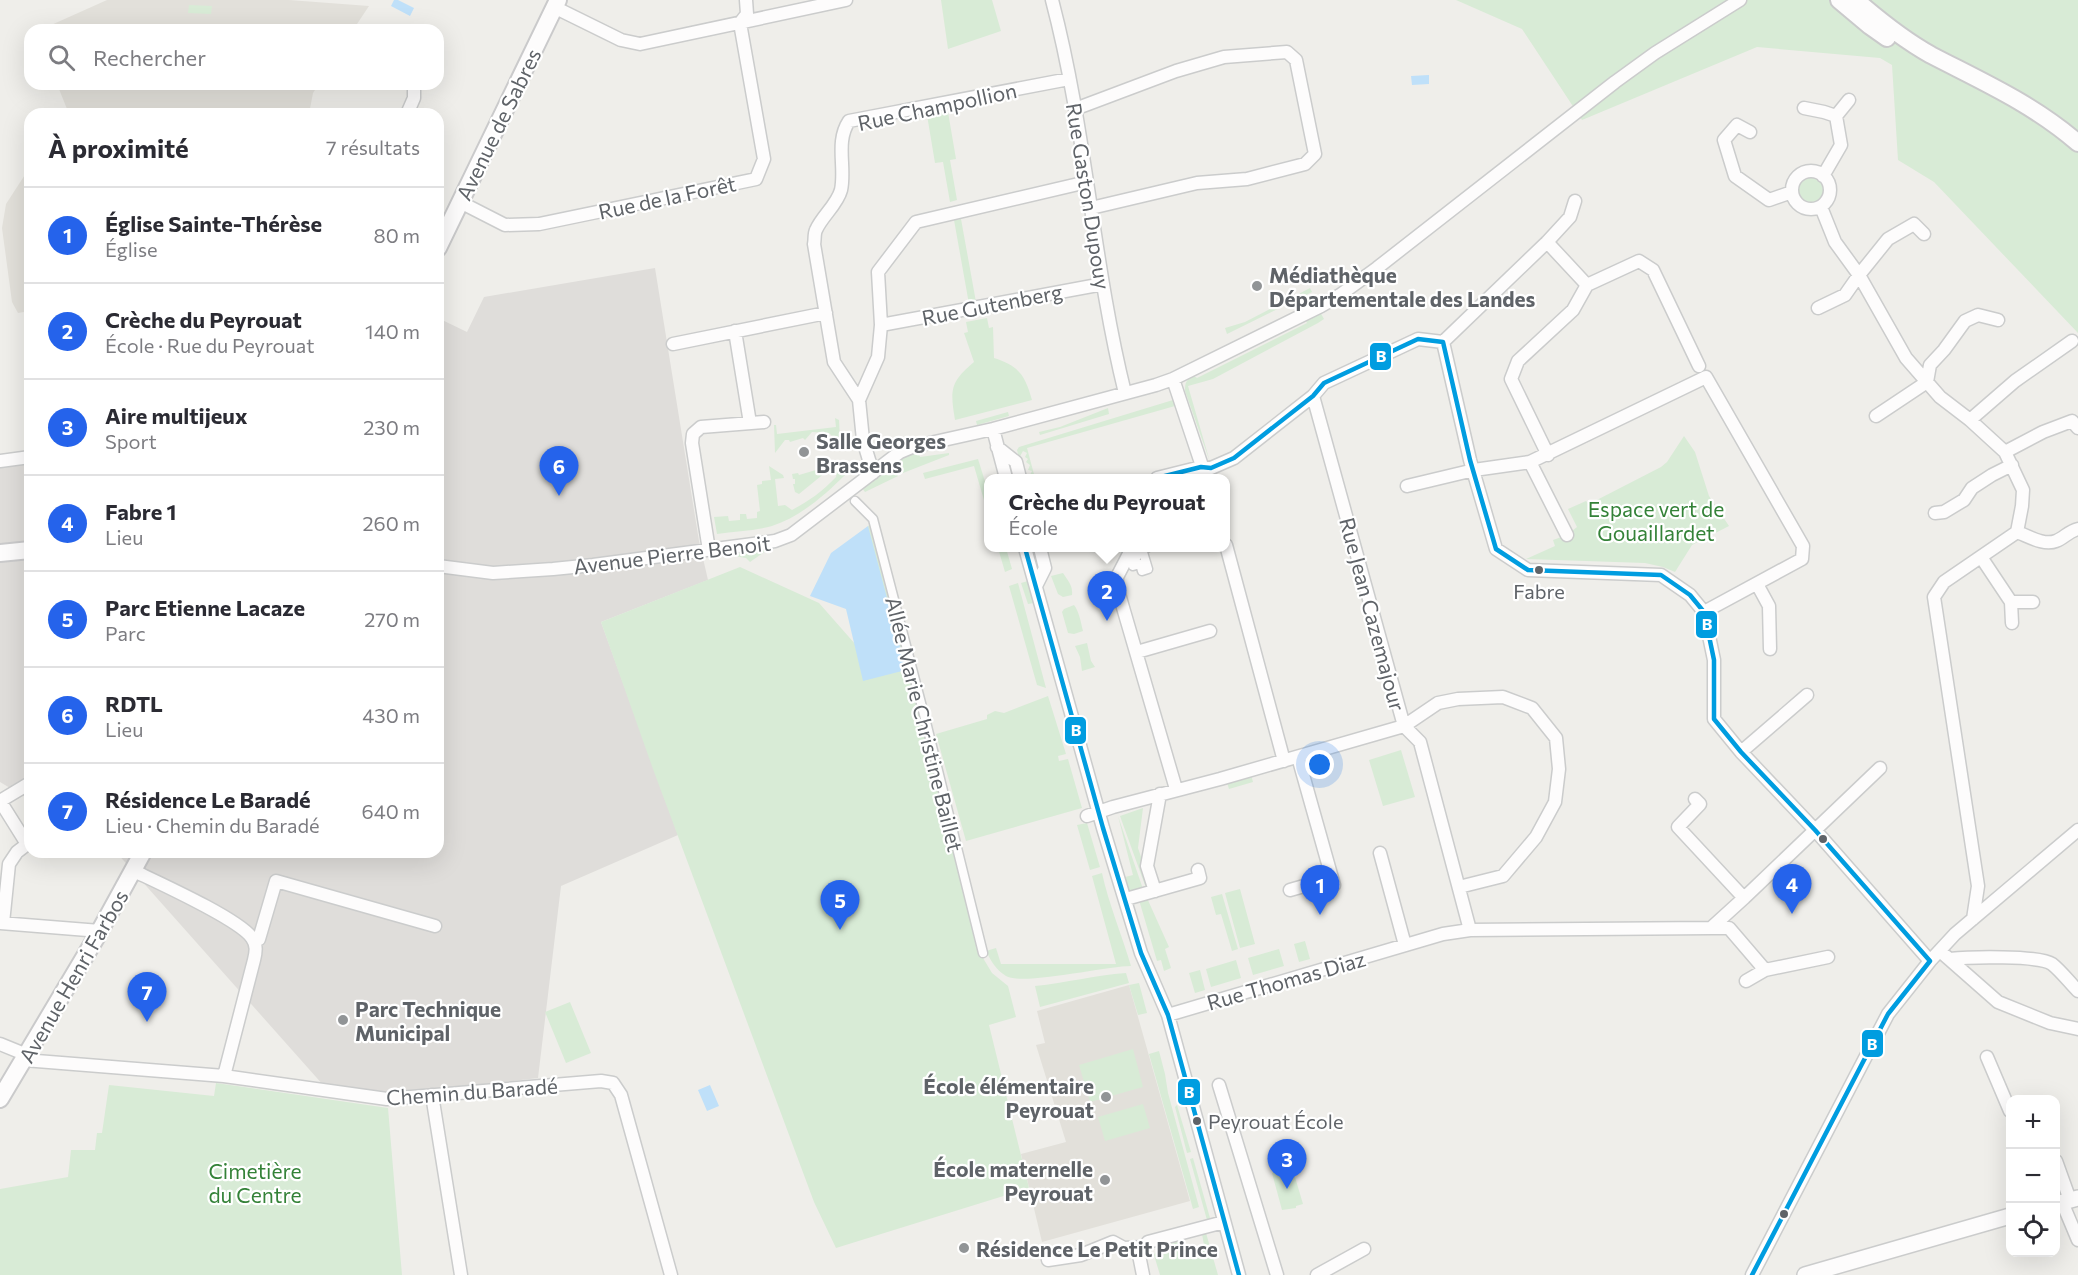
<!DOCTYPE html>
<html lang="fr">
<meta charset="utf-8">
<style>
body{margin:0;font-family:Commissioner,sans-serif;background:#f7f7f7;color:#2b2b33}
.controls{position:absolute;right:18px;bottom:18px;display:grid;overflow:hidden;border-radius:12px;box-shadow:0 6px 24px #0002}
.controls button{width:54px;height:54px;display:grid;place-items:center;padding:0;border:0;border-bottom:2px solid #e1e1e2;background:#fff;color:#2b2b33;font:30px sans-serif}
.you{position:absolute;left:1320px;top:765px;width:21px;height:21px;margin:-15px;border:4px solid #fff;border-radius:50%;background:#1a73e8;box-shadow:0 0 0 9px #1a73e833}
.badge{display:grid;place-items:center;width:39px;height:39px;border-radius:50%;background:#2563eb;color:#fff;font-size:20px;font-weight:700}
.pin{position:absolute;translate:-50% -50px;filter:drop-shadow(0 2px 3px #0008)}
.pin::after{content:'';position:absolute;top:32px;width:21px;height:18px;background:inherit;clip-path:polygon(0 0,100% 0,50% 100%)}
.popup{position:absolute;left:984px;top:474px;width:246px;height:78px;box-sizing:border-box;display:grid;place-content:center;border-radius:12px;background:#fff;filter:drop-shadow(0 2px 4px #0005);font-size:20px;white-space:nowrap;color:#7c7c81}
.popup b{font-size:22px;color:#2b2b33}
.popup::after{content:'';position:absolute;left:50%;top:100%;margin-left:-12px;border:12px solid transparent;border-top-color:#fff}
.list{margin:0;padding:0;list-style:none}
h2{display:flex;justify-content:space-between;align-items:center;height:78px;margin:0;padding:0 24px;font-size:26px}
h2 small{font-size:20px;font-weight:400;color:#7c7c81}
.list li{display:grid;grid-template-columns:39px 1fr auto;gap:18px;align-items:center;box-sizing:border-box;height:96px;padding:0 24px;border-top:2px solid #e1e1e2}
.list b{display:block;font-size:22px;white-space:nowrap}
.list p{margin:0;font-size:20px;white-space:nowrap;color:#7c7c81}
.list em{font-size:20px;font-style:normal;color:#7c7c81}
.icon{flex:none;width:33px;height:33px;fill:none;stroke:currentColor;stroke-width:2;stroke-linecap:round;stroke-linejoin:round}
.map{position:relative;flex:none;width:2078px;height:1275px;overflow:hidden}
.search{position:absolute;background:#fff;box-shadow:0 6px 24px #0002;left:24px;top:24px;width:420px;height:66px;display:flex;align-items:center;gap:15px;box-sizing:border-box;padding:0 21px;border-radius:18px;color:#7c7c81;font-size:22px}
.panel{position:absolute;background:#fff;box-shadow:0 6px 24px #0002;left:24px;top:108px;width:420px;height:750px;border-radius:18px}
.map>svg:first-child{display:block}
.industrial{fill:#dfddda}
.education{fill:#e2e0da}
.green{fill:#d8ebd6}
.water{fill:#bfe0f9}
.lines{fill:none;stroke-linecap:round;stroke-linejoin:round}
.pedestrian-casing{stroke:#cbcccc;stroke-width:11}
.minor-casing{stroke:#cbcccc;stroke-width:15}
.tertiary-casing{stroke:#cbcccc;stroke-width:18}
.secondary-casing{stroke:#cacacb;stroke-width:20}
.pedestrian{stroke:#fdfcfc;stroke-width:8}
.minor{stroke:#fdfcfc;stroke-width:12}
.tertiary{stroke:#fdfcfc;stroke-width:15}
.secondary{stroke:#fdfcfc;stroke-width:16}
.bus-1-casing{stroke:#fff;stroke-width:9}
.bus-1{stroke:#009de0;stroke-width:4.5}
.poi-dot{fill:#919496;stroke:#fff;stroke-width:2}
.bus-dot{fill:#5f6368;stroke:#fff;stroke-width:2}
.labels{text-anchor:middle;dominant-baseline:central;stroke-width:4.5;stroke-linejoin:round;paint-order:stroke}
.bus-label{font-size:20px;fill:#5f6368;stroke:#fff}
.street-label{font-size:21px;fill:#5f6368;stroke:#fff}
.poi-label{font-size:21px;font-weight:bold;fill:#5f6368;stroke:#fff;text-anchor:start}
.park-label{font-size:21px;fill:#348238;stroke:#fff}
.line-badge{stroke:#fff;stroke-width:2}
.badge-label{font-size:16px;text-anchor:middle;font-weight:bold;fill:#fff}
</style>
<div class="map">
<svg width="2078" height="1275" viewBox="0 0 2078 1275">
<rect width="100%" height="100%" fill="#efeeea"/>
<path class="industrial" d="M655 268 699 541 708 580 601 622 678 835 561 886 538 1078 390 1095 324 1086 116 852H438V318L467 332 484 297Z
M30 462V800L0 782V465Z"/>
<path class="education" d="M107 0H289L369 6 353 30H40Z
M57 84H319L313 93 309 114H66L67 109Z
M30 167V311L18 313 12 302 2 228 6 204Z
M1129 985 1190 1201 1042 1242 1021 1154 1066 1142 1036 1045 1045 1043 1037 1011Z"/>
<path class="green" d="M941 0H992L1001 31 948 49Z
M1456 0H2078V333L1934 182 1898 160 1892 65 1880 58 1757 47 1582 120 1522 29Z
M189 5 212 6 211 14 188 13Z
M948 112 956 159 950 160 957 200 950 202 943 162 935 163 927 115Z
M1797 191a14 14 0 1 1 28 0a14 14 0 1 1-28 0Z
M961 219 976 302 969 304 954 220Z
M1310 288 1312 292 1227 334 1225 328 1245 322Z
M1319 310 1324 319 1318 323 1213 379 1188 386 1210 462 1185 391C1185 383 1186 379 1194 376L1197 378 1307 323 1304 317Z
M987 318 989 328 993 327 994 358C1019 366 1025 375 1032 400L955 420C950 390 950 382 974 362L964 333 968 332 966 322Z
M1173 400 1175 406 1027 448 1035 478 1030 475 1032 471 1028 470 1030 465 1026 462 1028 459 1025 457 1027 453 1023 451 1019 458 1017 450 1019 447Z
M1108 408 1109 414 1040 435 1039 432 1060 427Z
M1008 412 1009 416 977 425 976 421Z
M835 418 839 420 840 440H836L829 433 812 432 805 440 803 438 790 442 789 440H785L775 453 774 425H776L777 434 836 427Z
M1684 436 1695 452 1709 496 1729 526 1692 545 1675 572 1663 567 1645 563 1526 559 1555 546 1553 540 1567 535 1577 527 1568 509 1586 501 1589 504 1661 467 1667 462Z
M918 450 920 457 949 453V455L903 473 895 463 903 457Z
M978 459 988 491V506L986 507 974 466 925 479 923 473Z
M769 466 783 475 784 478 775 479 778 506 785 505 792 510C809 501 823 491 836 477L837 470H842L845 475C825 495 800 517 772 526 755 531 735 531 717 534L714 517 728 516 729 521 740 520V514H746L747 519 757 518V512L760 511 757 485 762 484V481L771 480Z
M891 466 898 476 865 492 862 488Z
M825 469 826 472 799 494 795 492 793 484H795V479H793L792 474 798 473 799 475 816 470V473Z
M872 523 980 953 992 973 1008 986 1016 1017 989 1025 1029 1188 836 1248 814 1202 653 769 601 622 740 567 819 603 856 645 868 526Z
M770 548 750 562 746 558 734 556V552Z
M998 548H1006L1012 569 1005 572Z
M1063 573C1068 581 1073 585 1072 595L1063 597 1058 594 1051 576Z
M1028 581 1034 603 1028 604 1021 583Z
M1018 583 1046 688 1037 685 1009 586Z
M1074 605C1079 611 1081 623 1083 631L1074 634 1068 633 1062 612 1064 609Z
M1087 643 1091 661 1095 667 1082 671 1080 657 1075 646Z
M1048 696 1066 754 1058 756 1059 761 1068 759 1082 808 966 841 936 734 987 719V715L995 711 1004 713Z
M1401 750 1415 797 1383 806 1369 760Z
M1250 771 1253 782 1229 789 1226 779Z
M1143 808 1138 848 1152 889 1147 891 1120 816Z
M1118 816 1144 892 1130 896 1125 877 1133 875Z
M1087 823 1100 867 1090 870 1077 825Z
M1102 873C1109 905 1122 935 1131 966 1106 966 1022 986 1006 976 996 970 991 961 986 951L996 948 1001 964H1116L1092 876Z
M1240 889 1255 944 1240 948 1225 893Z
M1222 894 1238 949 1232 951 1221 914 1216 915 1211 897Z
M1147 898 1169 947 1165 949 1171 968 1164 971 1161 960 1157 961 1139 900Z
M1305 941 1310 959 1299 962 1294 944Z
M1279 949 1284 966 1253 975 1248 958Z
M1236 960 1241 978 1211 987 1206 969Z
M1200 970 1205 990 1195 993 1189 973Z
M1126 973 1129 983 1040 1007 1035 986C1066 983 1095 975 1126 973Z
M1139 983 1147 1013 1138 1015 1129 985Z
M570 1002 591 1053 566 1063 545 1012Z
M1133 1049 1143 1087 1090 1102 1079 1065Z
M1159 1051 1165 1074 1168 1093 1199 1207 1193 1209 1149 1054Z
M216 1083 388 1108 402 1275H0V1189L68 1177 71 1150H95L97 1133H102L109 1085 214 1096Z
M1143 1104 1150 1128 1105 1141 1098 1117Z
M1177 1105 1191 1152 1187 1153 1175 1107Z
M1193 1158 1210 1218 1207 1220 1190 1159Z
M1292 1167 1303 1204 1296 1206V1208L1282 1210 1272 1173 1279 1171V1170Z
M1206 1233 1218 1275H1160L1154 1255 1159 1247 1182 1240 1185 1250 1204 1245 1202 1234Z"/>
<path class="water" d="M394 0H398L414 8 410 16 391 6Z
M1429 75V84L1412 85 1411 76Z
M868 526 906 670 863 681 846 609 810 596 831 553Z
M710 1085 719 1106 707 1111 698 1090Z"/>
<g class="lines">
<defs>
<path id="pedestrian" d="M1183 478 1191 476 1196 478
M855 501 873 519 927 726 983 953
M1140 548 1133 566 1140 564 1142 571 1148 569 1142 549 1147 548"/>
<path id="minor" d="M1052 0C1086 129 1093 264 1125 393
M554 7 621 40 640 44 846 0
M740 23 747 14 746 0
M1804 108 1824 112 1836 116 1841 145 1823 176
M1075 109 1176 71 1224 57 1287 52 1296 60 1315 154 1305 164 1247 179 1197 183 1091 208
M407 114 414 98V84
M1836 116 1849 100
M1750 132 1737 125 1724 140 1735 176 1769 200 1792 192
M1792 190a19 19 0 1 1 38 0a19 19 0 1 1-38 0Z
M460 202 505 225 539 224 756 179 764 159 740 23
M1821 207 1835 242 1859 275 1906 358 1940 397 1970 420 2005 452 2023 490 2022 506 2017 532 1944 582 1934 597 1978 886 1973 919
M1547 242 1587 285 1573 310 1518 361 1511 379 1548 455
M1587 285 1639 261 1653 270 1699 366
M1818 308 1845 295 1859 275 1888 239 1914 224 1924 234
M881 325 1103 284
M735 331 750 423
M1443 342 1470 460 1496 549 1528 570 1661 575 1690 595 1704 612 1714 660V719L1741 752 1815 830 1930 961
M1443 342 1547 242 1570 217 1575 201
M673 344 826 313
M1173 379 1206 478
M1313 396 1404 726 1420 742 1470 930
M859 400 878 357 881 325 878 272 916 222 1087 182
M1876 416 1927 382 1930 365 1944 350 1965 321 1978 315 1998 320
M1970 420 2015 381 2072 341
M993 429 1006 478
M997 447 1016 462 1020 478
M2005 452 2043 432 2072 421 2078 428
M0 461 30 457
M1530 462 1567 535
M873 473 863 440 859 400 834 362 814 244C815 240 814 234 816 230 822 216 837 205 841 190 846 167 835 142 849 121L1069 79
M1157 478 1201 467 1211 468 1234 458 1313 396 1324 383 1418 339 1443 342
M1407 486 1474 470 1530 462 1706 377 1803 546 1802 559 1704 612
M1935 513 1944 512 1964 500 1972 488 1992 475 2012 465
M2017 532C2028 536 2044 546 2056 541 2064 538 2069 531 2078 529
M1226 545 1284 761
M1025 548 1103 828 1141 953 1168 1015 1239 1275
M1132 548 1117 577V587L1176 789
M709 550 692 443 693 434 701 427 764 422
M1981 557 2011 602H2033
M438 566 493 573 553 569 593 565 775 541 791 535 900 452 912 447 993 429 1156 385 1173 379 1321 306 1340 295 1377 268 1615 82 1655 53 1740 0
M1757 584 1769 606 1770 649
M1036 586 1045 568 1040 548
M2011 602 2012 623
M1137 652 1210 631
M1741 752 1807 695
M1298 757 1334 885
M1695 799 1700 804 1678 827 1744 898
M1087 816 1113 807 1220 779 1404 726 1438 703 1458 699 1503 697 1532 708 1556 738 1559 769 1555 802 1536 837 1503 876 1459 887
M27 844 0 801 30 783
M1380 853 1405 945
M134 871C159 883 239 919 252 938 257 945 256 952 254 960L224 1076
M1290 890 1332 878
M1155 891 1147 866 1160 794
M1126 899 1200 878 1198 870
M0 923 100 931
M3 923 9 864 17 852 30 842
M1711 928H1729L1765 970 1746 981
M254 939H259L276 881 435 926
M1940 951 1998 1002 2050 1023 2078 1029
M1950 959C1968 957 2039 955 2052 964 2061 971 2070 983 2078 991
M1765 970 1828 957
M1168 1015 1443 934 1470 930 1711 928 1744 898 1880 768
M0 1044 27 1055
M1987 1057 2010 1111
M24 1060 224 1076 387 1099 601 1081 613 1083 621 1095 671 1275
M1219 1085 1277 1275
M432 1095 461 1275
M2056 1161 2070 1200
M2062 1202 2078 1240
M1048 1260 1081 1255 1113 1242 1124 1248 1144 1247
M1143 1275 1139 1255 1148 1242 1224 1222
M1317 1275 1364 1249
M1752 1275 1888 1014 1930 961 1955 934 2078 830"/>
<path id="tertiary" d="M2056 1204 2078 1198
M1805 1275 2010 1216"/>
<path id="secondary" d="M1839 0 1870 26 1887 38
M1856 0C1879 20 1904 40 1931 55 1983 82 2033 104 2078 143
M438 248 558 0
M0 553 30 550
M0 1099 97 936 143 852"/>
</defs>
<use href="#pedestrian" class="pedestrian-casing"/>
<use href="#minor" class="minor-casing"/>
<use href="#tertiary" class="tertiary-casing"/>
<use href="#secondary" class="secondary-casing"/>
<use href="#pedestrian" class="pedestrian"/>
<use href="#minor" class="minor"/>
<use href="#tertiary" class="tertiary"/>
<use href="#secondary" class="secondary"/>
<defs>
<path id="bus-1" d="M1157 478 1201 467 1211 468 1234 458 1313 396 1324 383 1418 339 1443 342 1470 460 1496 549 1528 570 1661 575 1690 595 1704 612 1714 660V719L1741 752 1815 830 1930 961 1888 1014 1752 1275
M1025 548 1103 828 1141 953 1168 1015 1239 1275"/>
</defs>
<use href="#bus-1" class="bus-1-casing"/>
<use href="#bus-1" class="bus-1"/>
</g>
<g class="poi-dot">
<circle cx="1257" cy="286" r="6"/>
<circle cx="804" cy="452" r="6"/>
<circle cx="343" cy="1020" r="6"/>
<circle cx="1106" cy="1097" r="6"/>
<circle cx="1105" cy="1180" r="6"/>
<circle cx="964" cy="1248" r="6"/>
</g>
<g class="bus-dot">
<circle cx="1539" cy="570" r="5"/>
<circle cx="1823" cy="839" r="5"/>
<circle cx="1197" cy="1121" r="5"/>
<circle cx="1784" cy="1214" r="5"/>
</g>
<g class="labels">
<g class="bus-label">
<text x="1539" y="591">Fabre</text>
<text x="1208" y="1121" text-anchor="start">Peyrouat École</text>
</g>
<g class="street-label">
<text transform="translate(937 106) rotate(-12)">Rue Champollion</text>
<text transform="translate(498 124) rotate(-64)">Avenue de Sabres</text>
<text transform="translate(1089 196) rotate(81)">Rue Gaston Dupouy</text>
<text transform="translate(667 197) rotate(-12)">Rue de la Forêt</text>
<text transform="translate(992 304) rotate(-11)">Rue Gutenberg</text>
<text transform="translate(672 554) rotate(-7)">Avenue Pierre Benoit</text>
<text transform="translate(1373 614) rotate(75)">Rue Jean Cazemajour</text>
<text transform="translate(925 724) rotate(76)">Allée Marie Christine Baillet</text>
<text transform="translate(73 976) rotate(-60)">Avenue Henri Farbos</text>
<text transform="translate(1286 980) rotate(-16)">Rue Thomas Diaz</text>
<text transform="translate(472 1091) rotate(-4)">Chemin du Baradé</text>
</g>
<g class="poi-label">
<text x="1269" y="274">Médiathèque<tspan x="1269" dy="24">Départementale des Landes</tspan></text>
<text x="816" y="440">Salle Georges<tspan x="816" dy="24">Brassens</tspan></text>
<text x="355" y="1008">Parc Technique<tspan x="355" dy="24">Municipal</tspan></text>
<text x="1094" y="1085" text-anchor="end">École élémentaire<tspan x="1094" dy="24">Peyrouat</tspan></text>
<text x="1093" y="1168" text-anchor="end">École maternelle<tspan x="1093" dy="24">Peyrouat</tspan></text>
<text x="976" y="1248">Résidence Le Petit Prince</text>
</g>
<g class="park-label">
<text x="1656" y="508">Espace vert de<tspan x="1656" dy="24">Gouaillardet</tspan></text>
<text x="255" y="1170">Cimetière<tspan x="255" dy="24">du Centre</tspan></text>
</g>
</g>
<g class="line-badge">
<rect x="1369" y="342" width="23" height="29" rx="6" fill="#009de0"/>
<rect x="1695" y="610" width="23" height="29" rx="6" fill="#009de0"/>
<rect x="1064" y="716" width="23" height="29" rx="6" fill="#009de0"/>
<rect x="1861" y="1029" width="23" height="29" rx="6" fill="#009de0"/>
<rect x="1177" y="1078" width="24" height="28" rx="6" fill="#009de0"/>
</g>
<g class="badge-label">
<text x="1381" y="362">B</text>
<text x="1707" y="630">B</text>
<text x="1076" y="736">B</text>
<text x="1872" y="1050">B</text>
<text x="1189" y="1098">B</text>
</g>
</svg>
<div class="controls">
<button>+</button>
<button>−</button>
<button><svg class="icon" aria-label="locate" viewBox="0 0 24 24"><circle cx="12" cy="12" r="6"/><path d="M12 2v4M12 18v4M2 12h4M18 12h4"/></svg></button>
</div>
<div class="you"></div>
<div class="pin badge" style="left:1320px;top:915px">1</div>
<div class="pin badge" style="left:1107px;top:621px">2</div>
<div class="popup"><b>Crèche du Peyrouat</b>École</div>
<div class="pin badge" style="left:1287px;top:1189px">3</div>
<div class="pin badge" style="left:1792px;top:914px">4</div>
<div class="pin badge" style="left:840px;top:930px">5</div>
<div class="pin badge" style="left:559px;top:496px">6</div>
<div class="pin badge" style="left:147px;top:1022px">7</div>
<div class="search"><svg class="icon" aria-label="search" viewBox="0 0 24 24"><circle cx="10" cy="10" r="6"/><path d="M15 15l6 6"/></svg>Rechercher</div>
<section class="panel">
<h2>À proximité<small>7 résultats</small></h2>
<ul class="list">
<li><span class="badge">1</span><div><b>Église Sainte-Thérèse</b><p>Église</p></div><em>80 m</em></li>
<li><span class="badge">2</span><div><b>Crèche du Peyrouat</b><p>École · Rue du Peyrouat</p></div><em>140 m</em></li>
<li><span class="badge">3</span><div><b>Aire multijeux</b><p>Sport</p></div><em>230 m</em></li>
<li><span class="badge">4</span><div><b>Fabre 1</b><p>Lieu</p></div><em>260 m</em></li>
<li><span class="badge">5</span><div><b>Parc Etienne Lacaze</b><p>Parc</p></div><em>270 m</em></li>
<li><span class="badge">6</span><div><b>RDTL</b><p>Lieu</p></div><em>430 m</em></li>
<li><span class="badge">7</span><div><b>Résidence Le Baradé</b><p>Lieu · Chemin du Baradé</p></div><em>640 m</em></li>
</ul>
</section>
</div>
